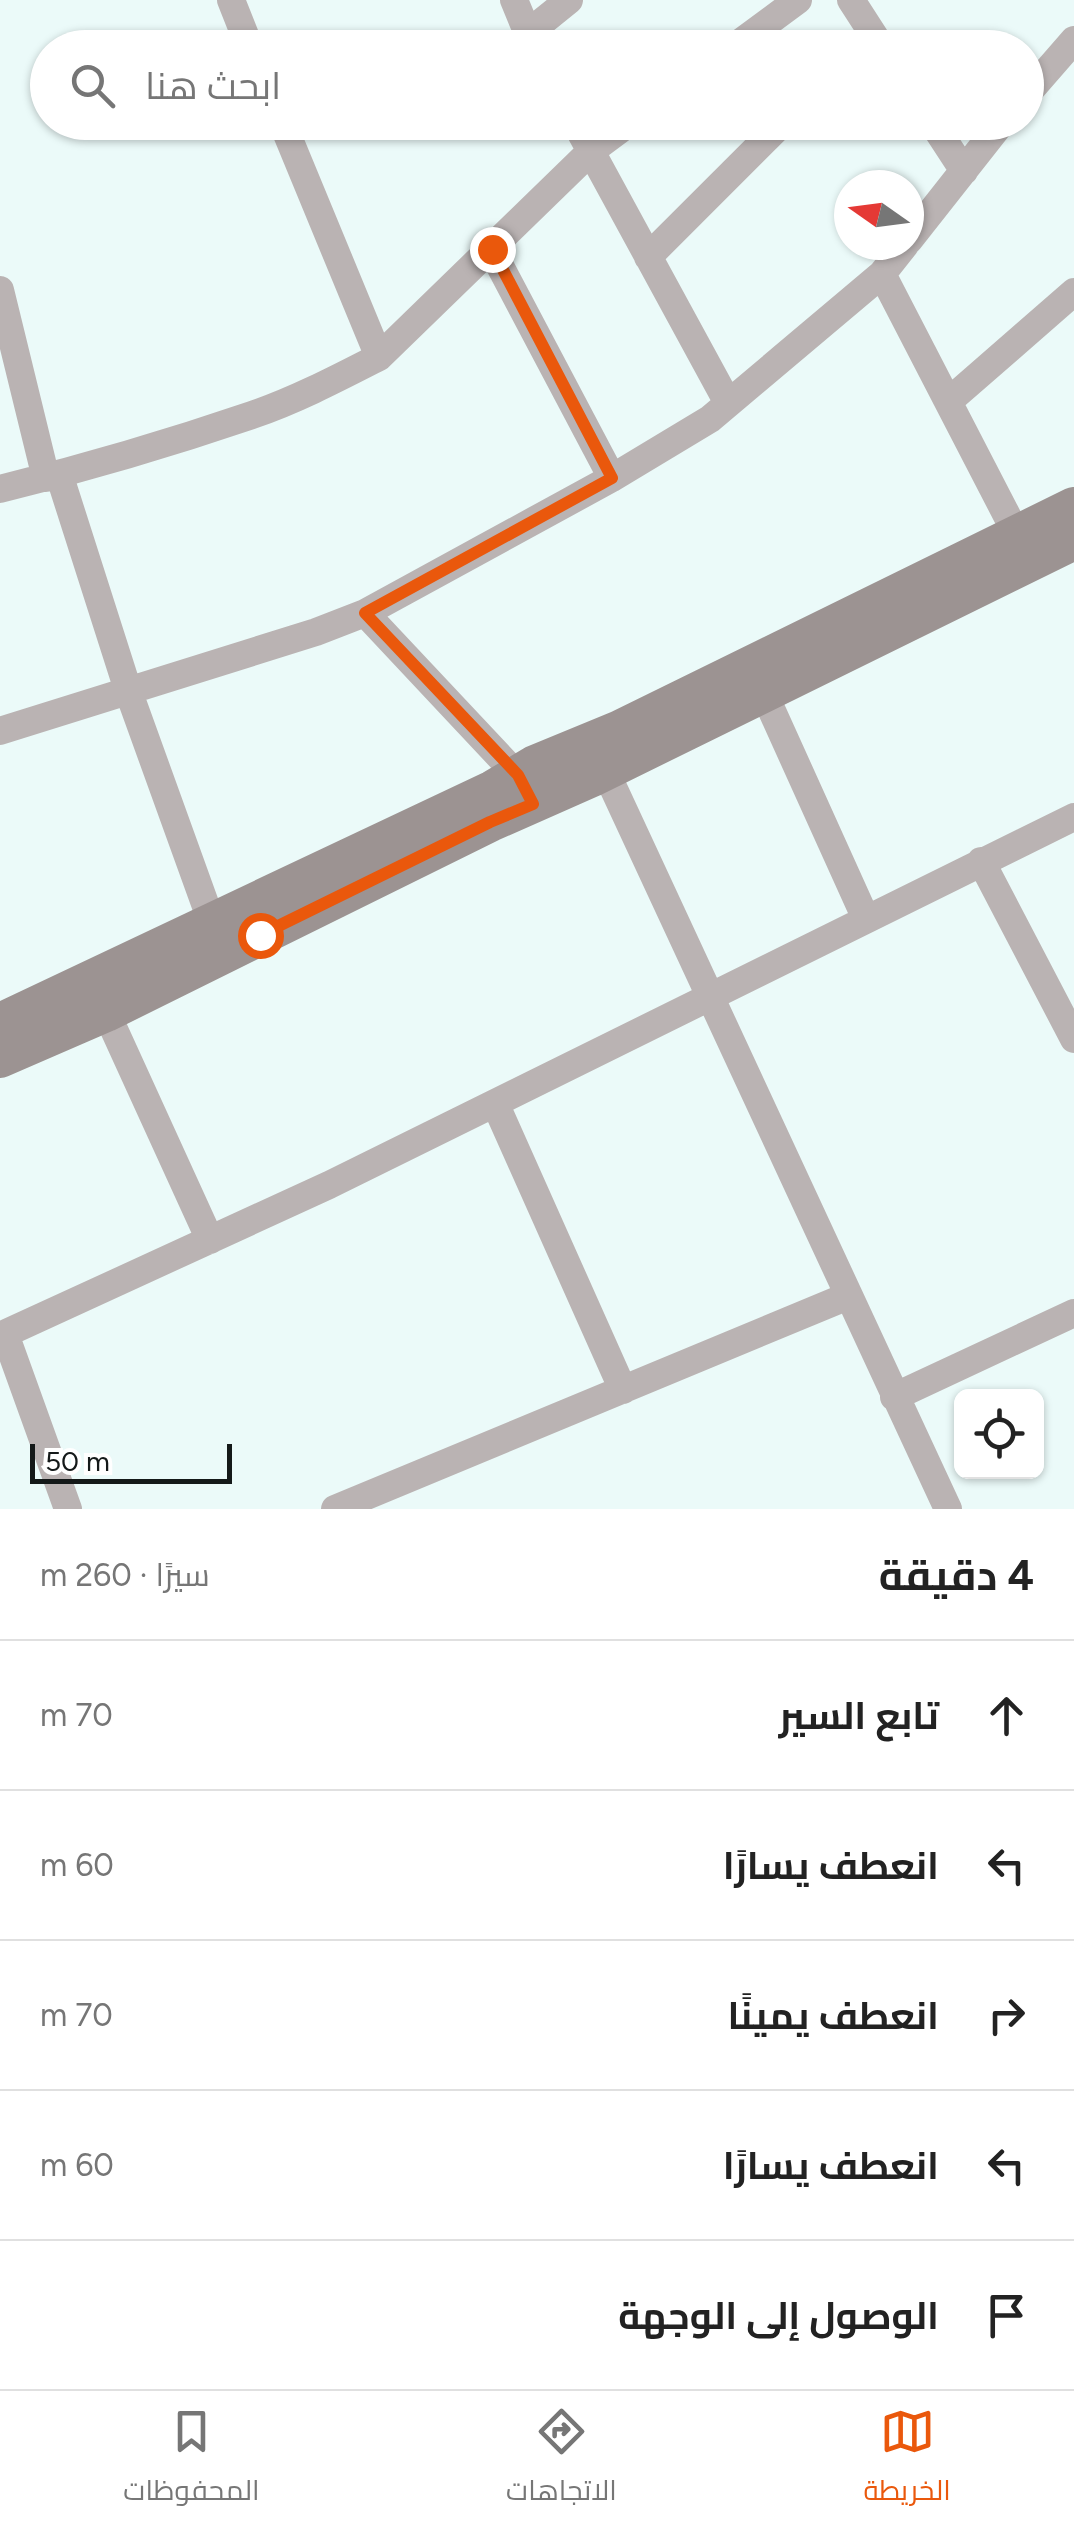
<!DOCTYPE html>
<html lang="ar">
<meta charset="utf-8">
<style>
body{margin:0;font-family:Figtree,Cairo,sans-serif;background:#f6f6f6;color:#222;direction:rtl}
.controls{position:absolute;right:30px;bottom:30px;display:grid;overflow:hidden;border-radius:15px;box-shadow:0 2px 8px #0004}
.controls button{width:90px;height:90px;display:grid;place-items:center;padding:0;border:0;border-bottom:2px solid #e0e0e0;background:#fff;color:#222;font:50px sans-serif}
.compass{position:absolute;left:834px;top:170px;width:90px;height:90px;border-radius:50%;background:#fff;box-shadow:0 2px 8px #0004;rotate:284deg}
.scale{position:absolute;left:30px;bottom:25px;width:202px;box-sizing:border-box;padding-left:10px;border:5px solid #141919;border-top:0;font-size:28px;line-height:35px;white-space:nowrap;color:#141919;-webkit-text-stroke:8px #fff;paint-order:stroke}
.stop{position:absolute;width:30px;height:30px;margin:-22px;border:8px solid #ea580c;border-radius:50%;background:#fff}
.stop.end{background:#ea580c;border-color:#fff;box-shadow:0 2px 10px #0008}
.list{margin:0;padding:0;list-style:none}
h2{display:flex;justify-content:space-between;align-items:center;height:130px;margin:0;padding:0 40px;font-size:42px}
h2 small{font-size:32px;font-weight:400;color:#767676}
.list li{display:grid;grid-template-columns:65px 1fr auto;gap:30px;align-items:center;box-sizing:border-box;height:150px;padding:0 40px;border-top:2px solid #e0e0e0}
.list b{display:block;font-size:38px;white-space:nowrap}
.list em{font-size:32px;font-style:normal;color:#767676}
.icon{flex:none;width:55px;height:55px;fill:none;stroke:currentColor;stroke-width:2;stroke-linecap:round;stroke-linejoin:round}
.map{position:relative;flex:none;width:1074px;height:1509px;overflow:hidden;direction:ltr}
.search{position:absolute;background:#fff;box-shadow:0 2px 8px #0004;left:30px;right:30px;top:30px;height:110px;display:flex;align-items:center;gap:25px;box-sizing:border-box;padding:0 35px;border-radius:55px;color:#767676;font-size:38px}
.sheet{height:880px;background:#fff}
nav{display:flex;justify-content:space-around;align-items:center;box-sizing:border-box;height:140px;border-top:2px solid #e0e0e0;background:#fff;font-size:28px;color:#767676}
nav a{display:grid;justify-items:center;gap:5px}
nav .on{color:#ea580c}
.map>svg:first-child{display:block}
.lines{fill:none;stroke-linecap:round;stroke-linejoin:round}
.street{stroke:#bab3b3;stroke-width:28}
.secondary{stroke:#9c9392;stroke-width:40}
.route{stroke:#ea580c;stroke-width:12}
</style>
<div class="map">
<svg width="1074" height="1509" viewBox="0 0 1074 1509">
<rect width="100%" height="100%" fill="#ebfaf9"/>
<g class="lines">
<path class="street" d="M231 0 250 48
M514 0 533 46
M851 0 882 48
M527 34 569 0
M733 48 798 0
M1026 95 1074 40
M282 122 379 357 591 151 630 122
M575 122 728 403
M932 122 964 171
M909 240 1002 122
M491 249 612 478
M648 257 783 122
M882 274 1017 535
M0 290 46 478
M949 401 1074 292
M59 474 128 690 212 923
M0 489C85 468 170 443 252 415 296 400 338 378 379 357
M365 613 517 775 525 790
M763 691 866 919
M0 731 316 632 365 613 612 478 710 419 882 274 905 245
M599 757 948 1509
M981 861 1074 1039
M106 1012 210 1240
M495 1103 623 1390
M5 1334 68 1509
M0 1336 329 1185 1074 817
M894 1397 1074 1313
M335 1509 848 1296"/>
<path class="secondary" d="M0 1023 493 790 535 765 620 730 1074 507
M0 1058 106 1012 490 822 592 777 1074 540"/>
</g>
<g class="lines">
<path class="route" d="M260 935 490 822 533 804 518 775 365 613 612 478 492 249"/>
</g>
</svg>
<div class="controls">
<button><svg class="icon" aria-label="locate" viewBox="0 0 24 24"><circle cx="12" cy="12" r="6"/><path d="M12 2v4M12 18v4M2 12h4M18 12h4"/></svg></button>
</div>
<svg class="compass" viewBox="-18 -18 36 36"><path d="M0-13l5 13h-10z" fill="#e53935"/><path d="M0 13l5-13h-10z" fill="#767676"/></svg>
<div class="scale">50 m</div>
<div class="stop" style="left:260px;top:935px"></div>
<div class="stop end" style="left:492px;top:249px"></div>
<div class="search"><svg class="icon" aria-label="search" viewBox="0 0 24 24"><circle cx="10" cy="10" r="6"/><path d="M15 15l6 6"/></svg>ابحث هنا</div>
</div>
<section class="sheet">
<h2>4 دقيقة<small>سيرًا · 260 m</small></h2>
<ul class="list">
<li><svg class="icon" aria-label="ahead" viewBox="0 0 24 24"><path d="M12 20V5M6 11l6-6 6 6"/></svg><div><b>تابع السير</b></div><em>70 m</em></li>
<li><svg class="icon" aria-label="left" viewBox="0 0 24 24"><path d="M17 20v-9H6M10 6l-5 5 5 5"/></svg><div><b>انعطف يسارًا</b></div><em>60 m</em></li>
<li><svg class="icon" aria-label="right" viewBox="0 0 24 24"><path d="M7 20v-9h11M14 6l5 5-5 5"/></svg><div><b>انعطف يمينًا</b></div><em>70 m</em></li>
<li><svg class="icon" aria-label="left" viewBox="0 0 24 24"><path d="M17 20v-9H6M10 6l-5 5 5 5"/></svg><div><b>انعطف يسارًا</b></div><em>60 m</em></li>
<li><svg class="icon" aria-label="arrive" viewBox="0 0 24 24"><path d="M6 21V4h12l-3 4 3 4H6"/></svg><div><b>الوصول إلى الوجهة</b></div></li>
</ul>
</section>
<nav>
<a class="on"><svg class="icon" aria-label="map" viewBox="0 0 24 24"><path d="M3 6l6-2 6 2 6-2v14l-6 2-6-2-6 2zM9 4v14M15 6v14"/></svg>الخريطة</a>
<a><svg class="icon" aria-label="directions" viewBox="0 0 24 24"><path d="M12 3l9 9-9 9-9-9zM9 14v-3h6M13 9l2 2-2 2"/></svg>الاتجاهات</a>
<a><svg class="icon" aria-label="saved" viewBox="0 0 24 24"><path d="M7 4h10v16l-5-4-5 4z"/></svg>المحفوظات</a>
</nav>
